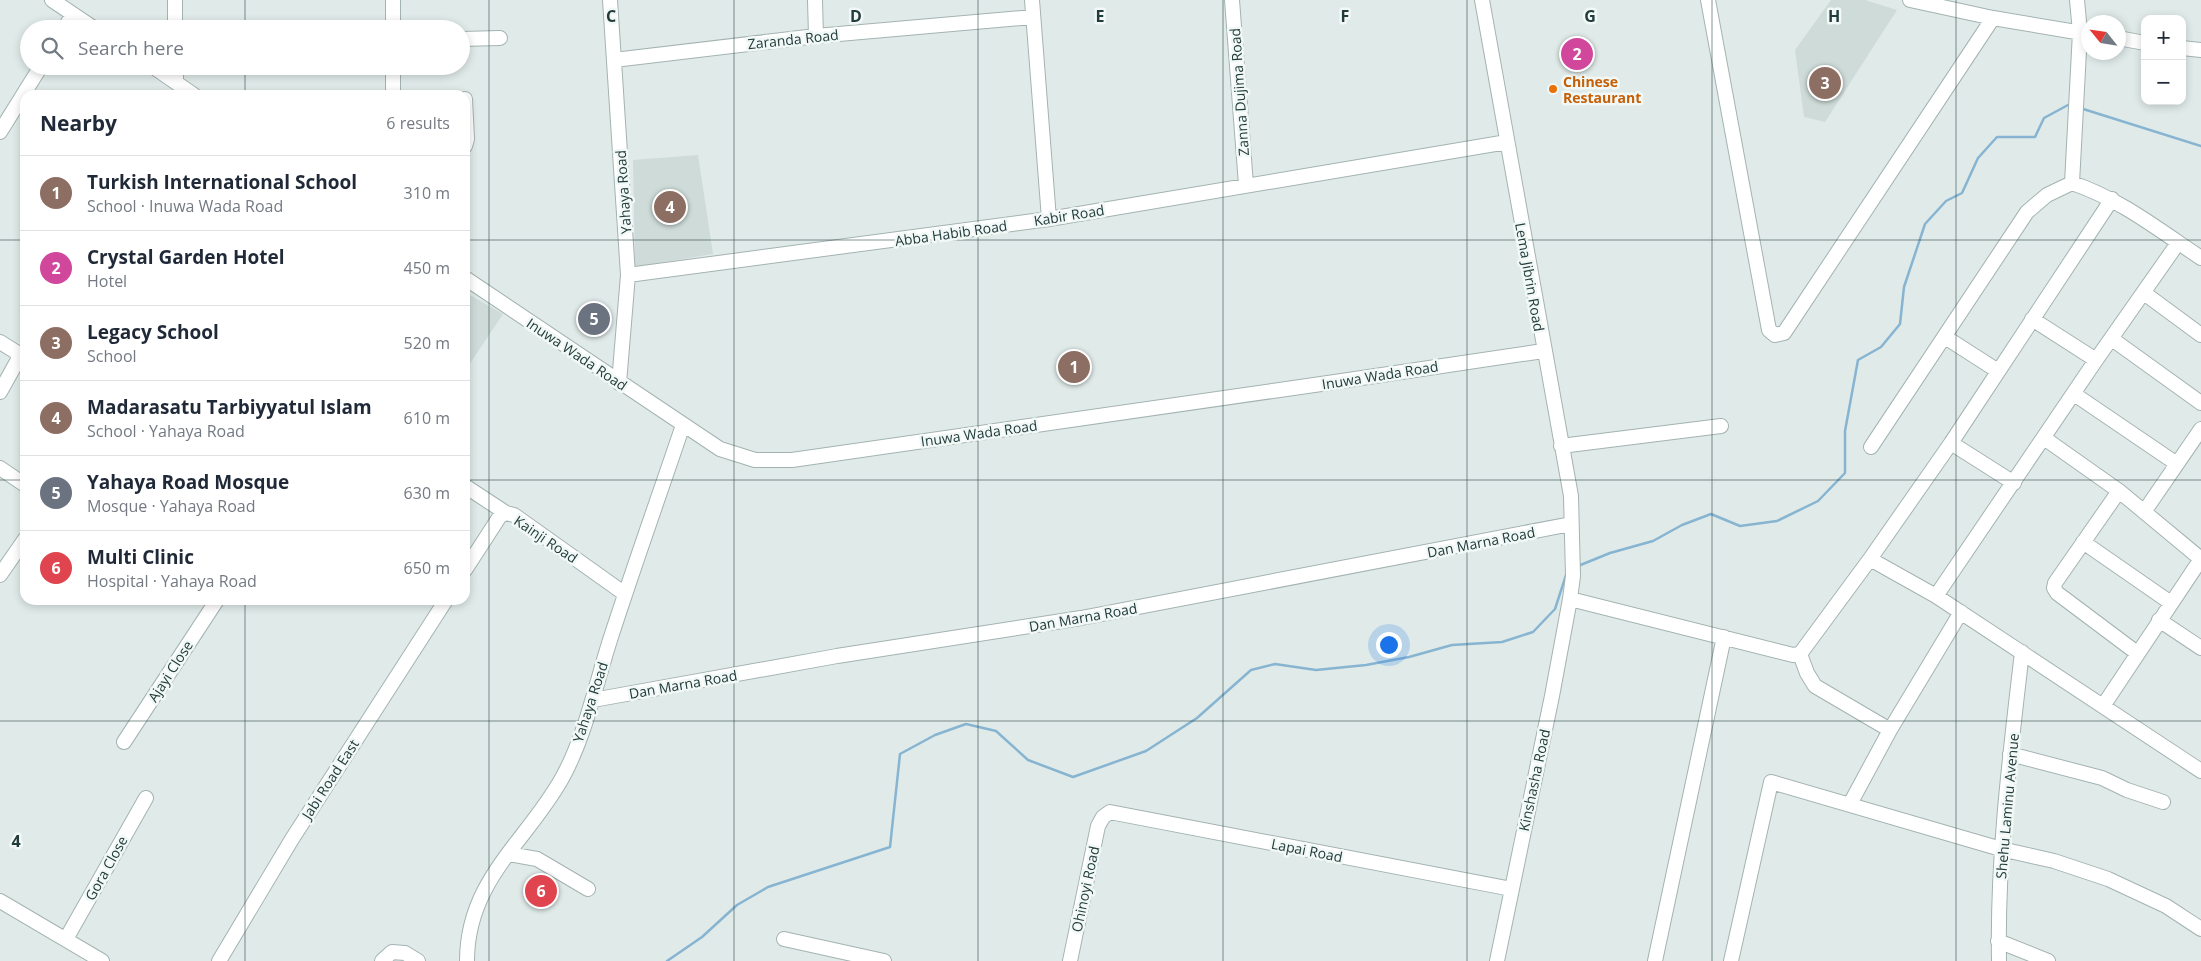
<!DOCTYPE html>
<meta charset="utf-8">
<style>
body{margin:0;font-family:"Open Sans",sans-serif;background:#f6f6f7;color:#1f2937}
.controls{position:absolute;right:15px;top:15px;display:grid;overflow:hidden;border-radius:10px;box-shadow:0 2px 8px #0003}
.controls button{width:45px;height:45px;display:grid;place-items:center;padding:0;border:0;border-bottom:1px solid #e0e1e3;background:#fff;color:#1f2937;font:25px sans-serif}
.compass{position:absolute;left:2081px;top:15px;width:45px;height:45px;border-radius:50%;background:#fff;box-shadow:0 2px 8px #0003;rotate:300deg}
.you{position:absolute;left:1388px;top:644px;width:18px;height:18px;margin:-12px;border:4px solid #fff;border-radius:50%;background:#1a73e8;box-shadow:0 0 0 8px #1a73e833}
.badge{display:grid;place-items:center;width:32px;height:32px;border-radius:50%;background:#7e5f45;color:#fff;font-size:16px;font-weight:700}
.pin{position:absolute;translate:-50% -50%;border:2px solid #fff;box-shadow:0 1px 5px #0006}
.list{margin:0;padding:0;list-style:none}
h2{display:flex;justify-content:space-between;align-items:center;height:65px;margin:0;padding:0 20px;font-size:21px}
h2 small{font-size:16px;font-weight:400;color:#747a83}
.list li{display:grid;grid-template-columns:32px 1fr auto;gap:15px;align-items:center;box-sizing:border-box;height:75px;padding:0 20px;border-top:1px solid #e0e1e3}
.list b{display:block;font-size:19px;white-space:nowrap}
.list p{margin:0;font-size:16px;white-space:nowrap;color:#747a83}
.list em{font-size:16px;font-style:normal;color:#747a83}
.icon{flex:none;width:28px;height:28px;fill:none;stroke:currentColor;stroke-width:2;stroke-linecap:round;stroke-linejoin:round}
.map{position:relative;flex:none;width:2201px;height:961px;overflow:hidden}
.search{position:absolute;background:#fff;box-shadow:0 2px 8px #0003;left:20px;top:20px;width:450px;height:55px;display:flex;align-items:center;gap:12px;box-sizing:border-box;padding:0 18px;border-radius:28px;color:#747a83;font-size:19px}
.panel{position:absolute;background:#fff;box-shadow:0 2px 8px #0003;left:20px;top:90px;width:450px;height:515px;border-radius:15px}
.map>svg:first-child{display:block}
.built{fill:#cedbd8}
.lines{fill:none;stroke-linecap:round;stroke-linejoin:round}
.stream{stroke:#87b4d1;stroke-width:2.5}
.minor-casing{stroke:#a3b3b1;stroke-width:16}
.minor{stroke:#fff;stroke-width:14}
.grid{fill:none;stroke:#213c3b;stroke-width:1;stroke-opacity:0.55}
.food-dot{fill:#e8710a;stroke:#f1f8f6;stroke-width:2}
.labels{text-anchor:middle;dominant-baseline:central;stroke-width:5;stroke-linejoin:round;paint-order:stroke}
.street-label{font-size:14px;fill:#213c3b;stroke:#f1f8f6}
.food-label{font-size:14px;font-weight:bold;fill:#c56008;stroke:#f1f8f6;text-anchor:start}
.grid-label{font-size:16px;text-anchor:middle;font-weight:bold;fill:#213c3b;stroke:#f1f8f6;stroke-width:5;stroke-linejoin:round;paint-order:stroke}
</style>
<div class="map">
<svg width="2201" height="961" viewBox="0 0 2201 961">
<rect width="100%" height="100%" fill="#e0ebe9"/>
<path class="built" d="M1831 0H1865L1897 10 1825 122 1804 117 1795 50Z
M698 155 713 254 635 267 633 160Z
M465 292 503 314 465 371Z"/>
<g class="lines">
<path class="stream" d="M2080 108 2201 146
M1578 566 1610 553 1653 541 1682 525 1711 514 1740 526 1777 521 1818 501 1845 473V431L1858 360 1881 347 1900 324 1904 287 1925 224 1946 201 1962 193 1978 158 1997 137H2035L2044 118 2068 105 2072 106
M667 961 702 937 737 905 768 887 890 847 900 754 935 735 966 724 996 731 1028 760 1073 777 1146 751 1197 718 1251 670 1275 664 1316 670 1366 665 1409 657 1452 645 1502 642 1533 632 1555 609 1567 572"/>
<defs>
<path id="minor" d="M52 0 95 29
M175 0V29
M393 0V29
M610 0 628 275 619 383
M815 0 816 36
M1032 0 1049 219 1042 220
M1232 0 1246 185
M1482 0 1571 496 1573 576 1570 599 1793 655 1800 654 1870 559 1936 596 2201 771
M1708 0 1769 330 1775 335 1784 333 1993 18
M1910 0 1993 18 2088 34
M64 29 73 14
M2118 38 2145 43
M461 39 500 38
M2182 48 2201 50
M614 60 816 36 1033 17
M152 66 194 95
M176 66V82
M393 95V66
M0 132 41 66
M465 146 467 139 465 99
M2072 183 2080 32 2077 0
M628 275 1049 219 1507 142
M465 278 720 449 755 460H792L1328 383 1543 351
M2144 293 2201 335
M2032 319 2096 360
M1945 337 1998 371
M2112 339 2201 403
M0 342 16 352 19 358 0 392
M2074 394 2177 464
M2044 438 2119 491 2201 559
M1951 443 2014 483
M1561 446 1721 426
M1871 447 2027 212 2047 195 2072 183C2120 199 2159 230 2201 258
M0 468 25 485
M465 486 506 513 514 515 625 594
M2119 491 2055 583 2054 588 2057 593 2137 653
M2144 512 2201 429
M2083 542 2171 603
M1870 559 1951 443 2112 199
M465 570 500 516 506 513
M0 575 25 539
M1936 596 2096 360 2178 243
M2159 620 2201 648
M1800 654 1807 673 1815 686 1890 730
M593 700 837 656 1081 618 1571 524
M2103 706 2201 559
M124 742 217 600
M2010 754 2102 778 2127 790 2163 802
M1850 804 1890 730 1961 612
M508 854 537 859 588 889
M0 901 102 961
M66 939 146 798
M784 939 884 961
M1998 941 2048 961
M219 961 292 839 446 600
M382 961 392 952 405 953 418 961
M467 961C467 881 525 843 561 780 585 738 596 683 611 637 634 566 659 496 683 425
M1070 961 1098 826 1103 817 1110 812 1512 889
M1497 961 1552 696 1570 599
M1655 961 1724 637
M1731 961 1771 782 2001 849 2054 861 2108 879 2166 906 2201 929
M1999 961C1997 858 2010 755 2022 652"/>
</defs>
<use href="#minor" class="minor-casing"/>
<use href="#minor" class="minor"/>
</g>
<path class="grid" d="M245 0V29M489 0V961M734 0V961M978 0V961M1223 0V961M1467 0V961M1712 0V961M1956 0V961M245 66V95M0 240H25M465 240H2201M0 480H25M465 480H2201M245 600V961M0 721H2201"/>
<circle class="food-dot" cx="1553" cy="89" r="5"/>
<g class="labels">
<g class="street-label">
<text transform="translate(793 39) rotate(-6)">Zaranda Road</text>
<text transform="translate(1239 92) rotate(-94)">Zanna Dujima Road</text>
<text transform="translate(623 192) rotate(-94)">Yahaya Road</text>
<text transform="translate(1069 215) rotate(-9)">Kabir Road</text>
<text transform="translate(951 233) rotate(-8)">Abba Habib Road</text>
<text transform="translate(1530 277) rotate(80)">Lema Jibrin Road</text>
<text transform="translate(577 354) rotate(34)">Inuwa Wada Road</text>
<text transform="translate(1380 375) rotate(-9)">Inuwa Wada Road</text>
<text transform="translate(979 433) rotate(-8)">Inuwa Wada Road</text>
<text transform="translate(546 539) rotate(34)">Kainji Road</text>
<text transform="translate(1481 542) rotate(-11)">Dan Marna Road</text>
<text transform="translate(1083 617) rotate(-10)">Dan Marna Road</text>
<text transform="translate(170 671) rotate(-57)">Ajayi Close</text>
<text transform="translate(683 684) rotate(-10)">Dan Marna Road</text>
<text transform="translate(590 702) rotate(-72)">Yahaya Road</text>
<text transform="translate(330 779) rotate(-57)">Jabi Road East</text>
<text transform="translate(1534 780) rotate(-78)">Kinshasha Road</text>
<text transform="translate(2007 806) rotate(-85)">Shehu Laminu Avenue</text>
<text transform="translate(1307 850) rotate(11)">Lapai Road</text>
<text transform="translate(106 868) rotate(-61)">Gora Close</text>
<text transform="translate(1085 889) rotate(-78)">Ohinoyi Road</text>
</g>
<g class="food-label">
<text x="1563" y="81">Chinese<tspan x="1563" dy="16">Restaurant</tspan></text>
</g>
</g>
<g class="grid-label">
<text x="611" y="22">C</text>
<text x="856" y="22">D</text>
<text x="1100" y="22">E</text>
<text x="1345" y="22">F</text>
<text x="1590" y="22">G</text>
<text x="1834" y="22">H</text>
<text x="16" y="847">4</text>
</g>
</svg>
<div class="controls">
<button>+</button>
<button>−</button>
</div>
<svg class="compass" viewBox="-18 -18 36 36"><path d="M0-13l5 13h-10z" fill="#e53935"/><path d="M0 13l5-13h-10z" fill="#747a83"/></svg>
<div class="you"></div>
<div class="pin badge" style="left:1074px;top:367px;background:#8d6e63">1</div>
<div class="pin badge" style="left:1577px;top:54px;background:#d1479c">2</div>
<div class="pin badge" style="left:1825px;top:83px;background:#8d6e63">3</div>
<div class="pin badge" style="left:670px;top:207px;background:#8d6e63">4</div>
<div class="pin badge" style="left:594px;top:319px;background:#6b7280">5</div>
<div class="pin badge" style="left:541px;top:891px;background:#e0444e">6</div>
<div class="search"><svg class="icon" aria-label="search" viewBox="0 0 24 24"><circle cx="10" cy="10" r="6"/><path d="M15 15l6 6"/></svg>Search here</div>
<section class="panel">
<h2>Nearby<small>6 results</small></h2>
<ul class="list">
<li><span class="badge" style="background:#8d6e63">1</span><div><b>Turkish International School</b><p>School · Inuwa Wada Road</p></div><em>310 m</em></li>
<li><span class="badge" style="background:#d1479c">2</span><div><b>Crystal Garden Hotel</b><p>Hotel</p></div><em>450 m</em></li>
<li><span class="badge" style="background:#8d6e63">3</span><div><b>Legacy School</b><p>School</p></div><em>520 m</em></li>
<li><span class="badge" style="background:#8d6e63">4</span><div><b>Madarasatu Tarbiyyatul Islam</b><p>School · Yahaya Road</p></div><em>610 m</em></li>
<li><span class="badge" style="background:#6b7280">5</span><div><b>Yahaya Road Mosque</b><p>Mosque · Yahaya Road</p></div><em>630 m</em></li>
<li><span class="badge" style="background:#e0444e">6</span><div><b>Multi Clinic</b><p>Hospital · Yahaya Road</p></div><em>650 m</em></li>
</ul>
</section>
</div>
